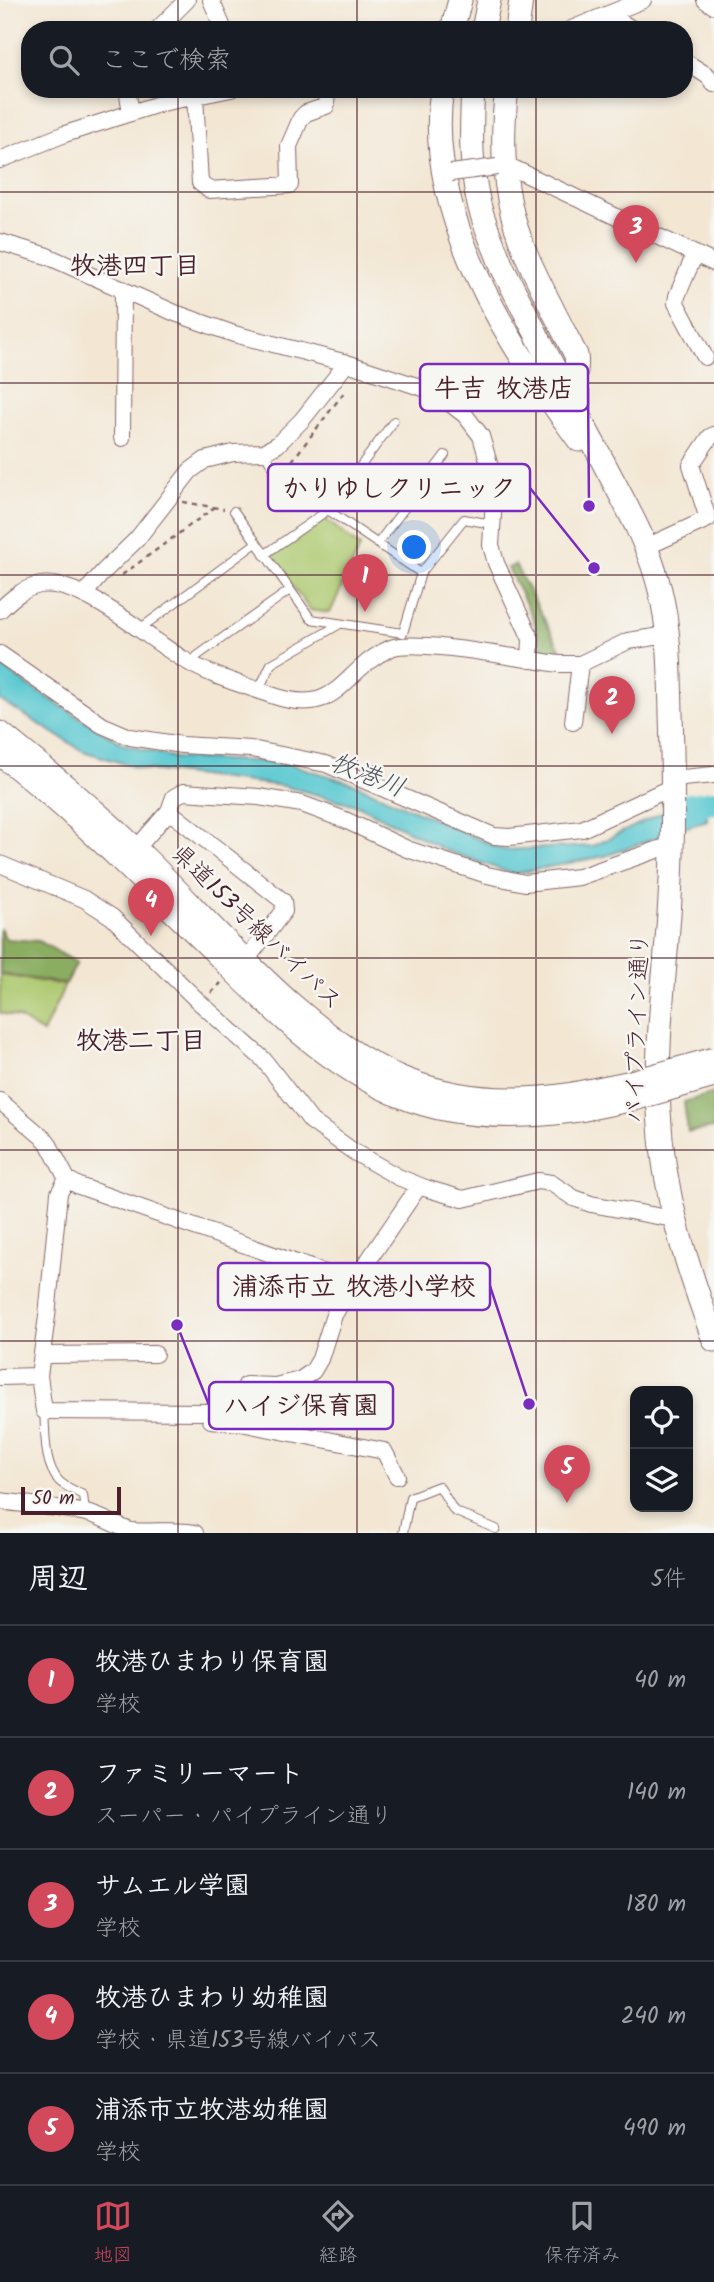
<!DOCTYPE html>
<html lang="ja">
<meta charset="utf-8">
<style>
body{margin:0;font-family:Kalam,"Klee One",sans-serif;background:#20242c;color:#f1f3f6}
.controls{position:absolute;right:21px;bottom:21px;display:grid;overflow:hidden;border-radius:14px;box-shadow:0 4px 10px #0003}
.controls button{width:63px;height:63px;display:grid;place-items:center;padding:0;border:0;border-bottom:2px solid #363941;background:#171b24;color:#f1f3f6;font:35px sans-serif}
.scale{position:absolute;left:21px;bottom:18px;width:100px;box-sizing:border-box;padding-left:7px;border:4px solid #4a1f2b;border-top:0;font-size:19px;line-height:24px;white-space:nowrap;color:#4a1f2b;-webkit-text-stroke:5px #f6f6f2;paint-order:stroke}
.you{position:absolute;left:415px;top:548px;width:24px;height:24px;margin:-18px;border:5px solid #fff;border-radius:50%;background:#1a73e8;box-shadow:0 0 0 10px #1a73e833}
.badge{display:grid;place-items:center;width:46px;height:46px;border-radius:50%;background:#d1495b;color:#fff;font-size:23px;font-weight:700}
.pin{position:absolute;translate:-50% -58px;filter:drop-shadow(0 2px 4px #0008)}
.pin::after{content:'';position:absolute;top:37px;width:24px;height:21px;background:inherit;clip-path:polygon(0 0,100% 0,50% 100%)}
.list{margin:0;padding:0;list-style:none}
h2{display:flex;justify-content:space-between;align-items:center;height:91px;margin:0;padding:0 28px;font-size:30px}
h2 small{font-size:23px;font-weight:400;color:#9ea1a6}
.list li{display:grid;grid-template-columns:46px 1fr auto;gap:21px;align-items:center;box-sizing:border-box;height:112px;padding:0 28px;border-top:2px solid #363941}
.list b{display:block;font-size:26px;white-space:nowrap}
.list p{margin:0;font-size:23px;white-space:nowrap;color:#9ea1a6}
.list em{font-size:23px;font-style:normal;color:#9ea1a6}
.icon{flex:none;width:38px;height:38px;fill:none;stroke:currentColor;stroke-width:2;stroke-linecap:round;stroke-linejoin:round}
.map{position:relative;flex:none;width:714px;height:1533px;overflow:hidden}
.search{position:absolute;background:#171b24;box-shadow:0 4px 10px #0003;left:21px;right:21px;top:21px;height:77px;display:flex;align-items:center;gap:18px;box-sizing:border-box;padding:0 24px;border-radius:28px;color:#9ea1a6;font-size:26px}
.sheet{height:651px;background:#171b24}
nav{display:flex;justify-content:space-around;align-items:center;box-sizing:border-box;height:98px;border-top:2px solid #363941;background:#171b24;font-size:19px;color:#9ea1a6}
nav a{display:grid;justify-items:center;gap:4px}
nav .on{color:#d1495b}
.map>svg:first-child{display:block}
.green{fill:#adc96f;stroke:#7c744d;stroke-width:2}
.forest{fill:#8aad62;stroke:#6a6646;stroke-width:2}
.water{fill:#5cc9d1;stroke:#53747e;stroke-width:2}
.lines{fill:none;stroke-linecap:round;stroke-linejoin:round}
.river{stroke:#5cc9d1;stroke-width:24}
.lane-casing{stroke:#856566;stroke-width:10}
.street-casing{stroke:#856566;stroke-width:18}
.secondary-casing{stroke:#856566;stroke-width:25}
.path{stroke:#856566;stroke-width:2.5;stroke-dasharray:5 5;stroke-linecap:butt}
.lane{stroke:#fff;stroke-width:8}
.street{stroke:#fff;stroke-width:16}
.secondary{stroke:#fff;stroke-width:23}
.street-bridge-casing{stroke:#856566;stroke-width:18;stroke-linecap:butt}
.secondary-bridge-casing{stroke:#856566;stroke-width:25;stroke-linecap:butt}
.street-bridge{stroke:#fff;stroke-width:16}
.secondary-bridge{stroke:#fff;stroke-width:23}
.grid{fill:none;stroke:#4a1f2b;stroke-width:2;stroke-opacity:0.55}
.labels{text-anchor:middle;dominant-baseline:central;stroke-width:5;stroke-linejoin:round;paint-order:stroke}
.street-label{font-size:24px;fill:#4a1f2b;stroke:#f6f6f2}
.neighbourhood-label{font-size:26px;font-weight:bold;fill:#4a1f2b;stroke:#f6f6f2}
.water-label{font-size:26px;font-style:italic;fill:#4f525d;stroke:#f6f6f2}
.leader{fill:none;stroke:#7b2cbf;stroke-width:2.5}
.callout-dot{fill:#7b2cbf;stroke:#f6f6f2;stroke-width:2.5}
.callout{fill:#f6f6f2;stroke:#7b2cbf;stroke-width:2.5}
.callout-label{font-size:26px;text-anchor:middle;font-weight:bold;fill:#4a1f2b}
</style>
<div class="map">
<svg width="714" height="1533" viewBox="0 0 714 1533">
<rect width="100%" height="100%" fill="#f6f6f2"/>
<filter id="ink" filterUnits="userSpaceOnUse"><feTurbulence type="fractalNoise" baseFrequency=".0143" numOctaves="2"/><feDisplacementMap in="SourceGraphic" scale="14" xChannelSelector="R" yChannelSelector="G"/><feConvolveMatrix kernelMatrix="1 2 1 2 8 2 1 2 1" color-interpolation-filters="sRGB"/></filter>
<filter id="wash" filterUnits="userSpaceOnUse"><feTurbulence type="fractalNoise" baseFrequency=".00686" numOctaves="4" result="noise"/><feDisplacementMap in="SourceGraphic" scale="28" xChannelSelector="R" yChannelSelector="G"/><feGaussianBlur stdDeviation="1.57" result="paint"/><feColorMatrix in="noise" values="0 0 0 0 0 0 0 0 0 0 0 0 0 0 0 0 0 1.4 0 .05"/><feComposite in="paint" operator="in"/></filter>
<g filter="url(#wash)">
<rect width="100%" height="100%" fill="#f3e7d4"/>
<path class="green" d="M323 517 360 547 330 613 310 610 270 556Z
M0 975 65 985 43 1033 17 1017 0 1013Z"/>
<path class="forest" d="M515 565 565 658 551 656 540 644 534 620 508 568Z
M0 928 6 939 39 941 77 963 66 984 0 974Z
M714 1093V1128L688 1132 684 1102Z"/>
<path class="water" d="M0 665 27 685 123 744 175 758 283 762 355 784 503 850 593 846 706 792 707 820 605 856 513 874 445 850 360 806 284 786 141 769 83 751 0 700Z"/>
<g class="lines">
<path class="river" d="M674 812 684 806 714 802"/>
</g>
</g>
<g filter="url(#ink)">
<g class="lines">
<defs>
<path id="lane" d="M234 511 311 619 403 633 421 573 279 477 264 452
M378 543 445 455
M264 555 328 510 394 421
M421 573 464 519 492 524
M145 625 256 543
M197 656 290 590
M262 683 271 664 340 624
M44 1411C46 1433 43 1463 59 1481 65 1487 76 1491 83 1495L85 1512
M403 1533 410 1497 439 1486 454 1511 496 1529"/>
<path id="street" d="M211 0 224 30
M705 0 714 6
M609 15 634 30
M157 30 187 0
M569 30 643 0
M684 61 708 76 714 84
M127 89 131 113
M195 96 200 183 209 190 290 185 289 146 301 118 306 113 326 106 327 89
M0 160 65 134 162 103 231 89
M497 167 515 169 714 263
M0 242 47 256 175 313 234 334 347 363 435 392 465 415 481 436 495 484 491 545 496 563 531 639 530 660
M695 254 677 296 676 303 705 357
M122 438 123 289
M646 547 708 519 691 465 710 437 714 435
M84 594 103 572 137 539 190 471 205 460 233 453 264 452 277 445 302 420 347 363
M0 610C11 599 23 588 40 585 81 578 147 638 183 659 210 676 242 684 271 695 341 719 339 671 391 648 415 638 527 660 559 664H580L628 641 668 635
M0 654 102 725 130 737 182 745 251 749 326 764 494 836 509 837 582 829 672 787
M573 722 580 664
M672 779 714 775
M169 811 283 901 284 911 246 960
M130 856 169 811 174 797 183 792 259 797 302 804 345 820 407 849 487 875 525 883 579 877 671 845
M0 864 84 899 112 917 198 1001 263 1059 311 1121 354 1152 398 1177 428 1189 463 1199 538 1181 551 1183 574 1198 591 1204 673 1219
M0 1101 47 1141 67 1179 79 1186 353 1283
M42 1355 155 1354
M39 1376 47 1316 59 1193 67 1179
M0 1377 39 1376 44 1411 212 1412 211 1420 241 1423 384 1451 397 1476
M241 1423 246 1385 275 1386 300 1380 313 1371 320 1359 334 1315 353 1283 419 1186
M0 1501C28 1505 58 1507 86 1513 102 1516 115 1526 131 1531 152 1533 174 1529 195 1533"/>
<path id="secondary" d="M452 30 460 0
M483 30 489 0
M517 30 521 0
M442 89C423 212 508 345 579 440
M473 89C471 126 470 163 478 200 483 223 494 245 502 267 534 329 565 391 598 452 621 497 648 540 660 590 670 630 670 672 671 713 673 775 674 837 670 899 666 969 655 1041 659 1112 663 1195 686 1263 714 1340
M507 89C500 144 503 202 526 254 541 288 559 322 576 355 578 371 575 379 566 392
M0 733C51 774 102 815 149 862 220 933 312 1043 406 1080 460 1101 517 1103 573 1094
M0 754C76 812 142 881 211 948 267 1004 323 1063 398 1095 455 1119 520 1119 580 1110"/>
</defs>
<use href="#lane" class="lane-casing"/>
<use href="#street" class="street-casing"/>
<use href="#secondary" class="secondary-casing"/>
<path class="path" d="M286 469 345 391
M183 502 224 509
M122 575 215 507
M211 993 221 983"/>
<use href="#lane" class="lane"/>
<use href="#street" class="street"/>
<use href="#secondary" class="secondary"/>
<defs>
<path id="street-bridge" d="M451 173 497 167"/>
<path id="secondary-bridge" d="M573 1094 627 1083 714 1059
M580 1110 634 1099 714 1076"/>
</defs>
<use href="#street-bridge" class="street-bridge-casing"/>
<use href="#secondary-bridge" class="secondary-bridge-casing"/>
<use href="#street-bridge" class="street-bridge"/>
<use href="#secondary-bridge" class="secondary-bridge"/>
</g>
</g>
<path class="grid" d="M178 0V30M357 0V30M536 0V30M178 89V1533M357 89V1533M536 89V1533M0 192H714M0 383H714M0 575H714M0 766H714M0 958H714M0 1150H714M0 1341H714"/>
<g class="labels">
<g class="street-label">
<text transform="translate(256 928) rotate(44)">県道153号線バイパス</text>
<text transform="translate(638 1028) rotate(-88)">パイプライン通り</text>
</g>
<g class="neighbourhood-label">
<text x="135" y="267">牧港四丁目</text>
<text x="141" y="1042">牧港二丁目</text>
</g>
<g class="water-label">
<text transform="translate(367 776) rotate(22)">牧港川</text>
</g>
</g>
<path class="leader" d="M589 506L588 388M594 568L530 488M529 1404L490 1286M177 1325L209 1405"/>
<g class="callout-dot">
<circle cx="589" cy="506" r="7"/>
<circle cx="594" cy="568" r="7"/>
<circle cx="529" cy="1404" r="7"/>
<circle cx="177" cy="1325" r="7"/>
</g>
<g class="callout">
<rect x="420" y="364" width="168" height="47" rx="7"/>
<rect x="268" y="464" width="262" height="47" rx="7"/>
<rect x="218" y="1263" width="272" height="47" rx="7"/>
<rect x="209" y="1382" width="184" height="47" rx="7"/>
</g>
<g class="callout-label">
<text x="504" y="397">牛吉 牧港店</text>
<text x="399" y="497">かりゆしクリニック</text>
<text x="354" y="1295">浦添市立 牧港小学校</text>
<text x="301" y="1414">ハイジ保育園</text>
</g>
</svg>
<div class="controls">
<button><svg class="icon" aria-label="locate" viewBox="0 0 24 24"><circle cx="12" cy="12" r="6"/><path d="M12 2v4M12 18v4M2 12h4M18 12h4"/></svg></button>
<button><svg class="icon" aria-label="layers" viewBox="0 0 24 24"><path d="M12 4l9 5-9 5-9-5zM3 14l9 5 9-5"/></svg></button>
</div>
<div class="scale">50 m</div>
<div class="you"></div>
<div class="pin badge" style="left:365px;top:612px">1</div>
<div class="pin badge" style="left:612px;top:734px">2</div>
<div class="pin badge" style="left:636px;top:263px">3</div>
<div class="pin badge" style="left:151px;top:936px">4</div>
<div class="pin badge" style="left:567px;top:1503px">5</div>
<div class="search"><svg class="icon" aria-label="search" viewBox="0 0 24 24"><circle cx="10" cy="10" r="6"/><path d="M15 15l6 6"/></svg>ここで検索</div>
</div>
<section class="sheet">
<h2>周辺<small>5件</small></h2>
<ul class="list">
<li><span class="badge">1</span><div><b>牧港ひまわり保育園</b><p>学校</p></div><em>40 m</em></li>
<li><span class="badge">2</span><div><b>ファミリーマート</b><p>スーパー · パイプライン通り</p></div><em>140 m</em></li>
<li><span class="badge">3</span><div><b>サムエル学園</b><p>学校</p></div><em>180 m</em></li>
<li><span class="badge">4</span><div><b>牧港ひまわり幼稚園</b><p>学校 · 県道153号線バイパス</p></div><em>240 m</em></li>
<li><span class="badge">5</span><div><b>浦添市立牧港幼稚園</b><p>学校</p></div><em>490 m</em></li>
</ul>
</section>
<nav>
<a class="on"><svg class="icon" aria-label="map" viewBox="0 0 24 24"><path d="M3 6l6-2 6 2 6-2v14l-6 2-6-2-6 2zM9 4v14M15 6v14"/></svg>地図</a>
<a><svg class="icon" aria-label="directions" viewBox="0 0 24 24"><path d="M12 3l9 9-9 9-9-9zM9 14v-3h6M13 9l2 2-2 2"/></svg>経路</a>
<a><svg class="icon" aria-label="saved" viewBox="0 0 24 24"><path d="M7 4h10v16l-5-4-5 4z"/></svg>保存済み</a>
</nav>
